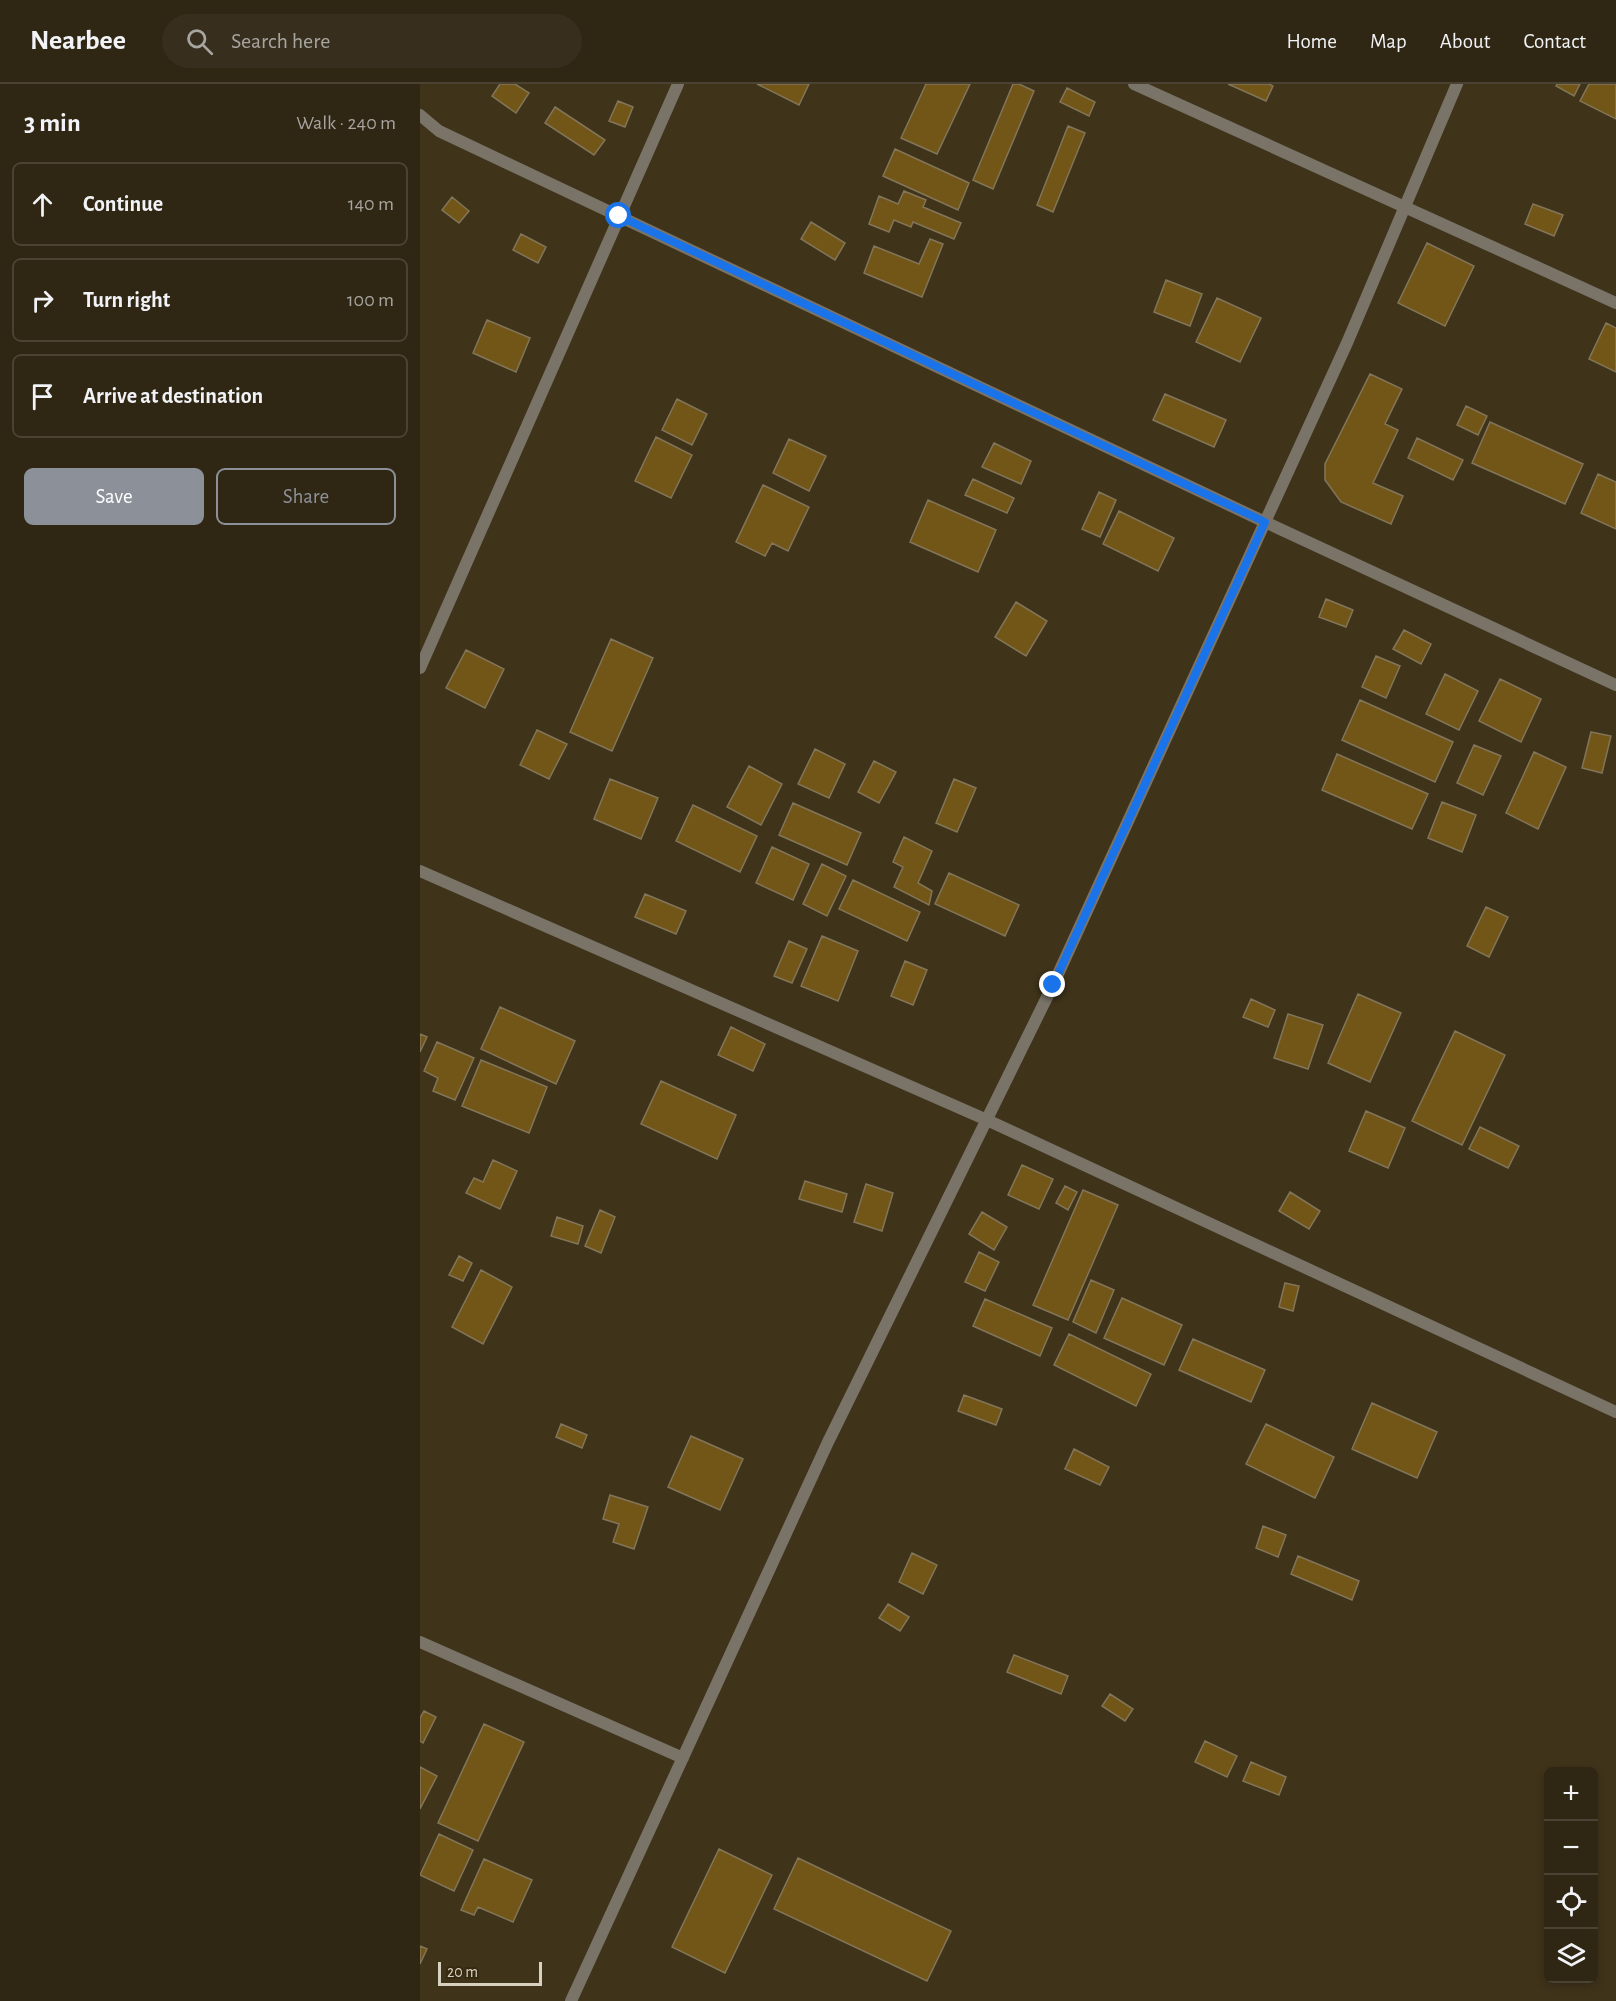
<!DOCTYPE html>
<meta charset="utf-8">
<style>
body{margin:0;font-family:"Alegreya Sans",sans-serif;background:#372e1d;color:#f1f3f6}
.controls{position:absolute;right:18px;bottom:18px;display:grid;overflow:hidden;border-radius:9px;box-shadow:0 3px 9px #0003}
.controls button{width:54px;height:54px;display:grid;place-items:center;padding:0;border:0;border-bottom:2px solid #4a4334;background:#2f2614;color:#f1f3f6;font:30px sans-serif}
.scale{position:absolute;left:18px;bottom:15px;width:104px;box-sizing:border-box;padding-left:6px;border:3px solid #d8d1c2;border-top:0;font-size:16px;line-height:21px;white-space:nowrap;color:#d8d1c2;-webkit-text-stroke:4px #352910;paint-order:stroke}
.stop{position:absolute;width:18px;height:18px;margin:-14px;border:4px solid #1a73e8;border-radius:50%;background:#fff}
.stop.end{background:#1a73e8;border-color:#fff;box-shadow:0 2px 6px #0008}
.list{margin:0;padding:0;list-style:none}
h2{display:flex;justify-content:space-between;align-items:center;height:78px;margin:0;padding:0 24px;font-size:26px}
h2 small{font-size:20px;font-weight:400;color:#a7a5a0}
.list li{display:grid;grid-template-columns:39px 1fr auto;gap:18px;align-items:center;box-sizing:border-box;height:84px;margin:0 12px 12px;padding:0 12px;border:2px solid #4a4334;border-radius:9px}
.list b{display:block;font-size:22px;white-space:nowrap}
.list em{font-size:20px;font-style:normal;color:#a7a5a0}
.actions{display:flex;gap:12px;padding:18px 24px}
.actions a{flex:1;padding:14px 0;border:2px solid #8c9099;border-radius:9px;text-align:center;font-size:21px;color:#8c9099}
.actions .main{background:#8c9099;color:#fff}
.icon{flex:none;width:33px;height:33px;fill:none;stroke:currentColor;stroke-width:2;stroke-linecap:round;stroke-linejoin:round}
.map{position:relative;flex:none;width:1196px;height:1917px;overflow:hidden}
header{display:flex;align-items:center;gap:36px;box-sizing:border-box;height:84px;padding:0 30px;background:#2f2614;border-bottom:2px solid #4a4334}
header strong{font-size:28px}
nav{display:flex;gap:33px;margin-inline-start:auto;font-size:21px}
.search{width:420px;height:54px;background:#372e1d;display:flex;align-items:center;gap:15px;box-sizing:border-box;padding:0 21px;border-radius:33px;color:#a7a5a0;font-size:22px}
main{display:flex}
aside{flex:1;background:#2f2614}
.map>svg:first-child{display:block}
.building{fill:#715617;stroke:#82755a;stroke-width:1.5}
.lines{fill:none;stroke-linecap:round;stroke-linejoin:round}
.minor{stroke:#797368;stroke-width:12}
.route{stroke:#1a73e8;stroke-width:8}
</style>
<header>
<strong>Nearbee</strong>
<div class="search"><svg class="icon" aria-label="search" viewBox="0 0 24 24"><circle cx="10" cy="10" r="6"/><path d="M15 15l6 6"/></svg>Search here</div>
<nav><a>Home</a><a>Map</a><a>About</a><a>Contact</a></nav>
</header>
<main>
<aside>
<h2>3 min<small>Walk · 240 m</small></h2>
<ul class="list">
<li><svg class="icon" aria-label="ahead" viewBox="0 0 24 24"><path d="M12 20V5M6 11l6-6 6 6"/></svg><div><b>Continue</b></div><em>140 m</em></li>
<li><svg class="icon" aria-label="right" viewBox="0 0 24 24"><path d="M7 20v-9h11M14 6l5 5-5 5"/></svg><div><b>Turn right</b></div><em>100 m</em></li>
<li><svg class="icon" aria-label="arrive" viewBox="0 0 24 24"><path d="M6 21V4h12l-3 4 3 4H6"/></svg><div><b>Arrive at destination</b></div></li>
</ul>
<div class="actions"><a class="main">Save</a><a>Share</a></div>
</aside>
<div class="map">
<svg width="1196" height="1917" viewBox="0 0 1196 1917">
<rect width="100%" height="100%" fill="#3f331a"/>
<path class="building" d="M80 0H95L109 9 96 29 72 12Z
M337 0H389L379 21Z
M506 0H550L517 70 481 54Z
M593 0H599L614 7 573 105 553 96Z
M808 0H849L853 2 846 17Z
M1137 0H1160L1154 12 1136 2Z
M1169 0H1196V35L1160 17Z
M647 4 675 18 669 32 640 18Z
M198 17 213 23 205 43 189 37Z
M135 23 185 56 174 71 125 39Z
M648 42 665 49 633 128 617 121Z
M475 65 549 99 538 126 463 92Z
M484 107 506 116 503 123 541 139 534 155 493 138 491 143 474 136 469 148 449 140 459 112 478 120Z
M32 113 49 127 39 139 22 126Z
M1113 120 1143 131 1134 152 1105 140Z
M391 138 425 159 415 176 381 155Z
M101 150 126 163 118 179 93 166Z
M510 155 523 160 502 213 444 189 454 162 499 180Z
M1007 159 1054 182 1025 242 978 219Z
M746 196 782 210 770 242 734 228Z
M797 214 841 234 820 278 776 258Z
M67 236 110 254 96 288 53 269Z
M1186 239 1196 244V288L1169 275Z
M950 290 982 305 965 340 978 346 953 399 983 412 971 440 921 418 905 396V380Z
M745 310 806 336 794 363 733 336Z
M257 315 287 330 272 361 242 346Z
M1046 322 1067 332 1058 351 1037 341Z
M1070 338 1163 380 1145 420 1052 379Z
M236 353 272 371 251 414 215 397Z
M997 354 1043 376 1033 396 988 374Z
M369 355 406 372 389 407 353 389Z
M574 359 611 377 601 400 562 383Z
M1178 390 1196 398V445L1161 429Z
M553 395 594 414 587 429 545 411Z
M343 401 389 423 368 467 352 459 345 472 316 458Z
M679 408 696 416 680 453 662 445Z
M508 416 576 446 558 488 490 458Z
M699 427 754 454 738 487 683 460Z
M906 515 933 526 926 543 899 533Z
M596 518 627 537 606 572 575 553Z
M984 546 1011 560 1001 580 973 565Z
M191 555 233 574 192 667 150 648Z
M46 566 84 585 65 624 26 604Z
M956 572 980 582 966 614 942 603Z
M1025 590 1058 607 1039 646 1006 630Z
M1080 595 1121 615 1101 658 1059 637Z
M940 616 1033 658 1015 698 922 656Z
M117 646 147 660 129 695 100 681Z
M1171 648 1191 652 1182 689 1162 684Z
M1054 661 1081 672 1063 711 1037 699Z
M395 665 425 680 409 714 378 700Z
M1114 668 1146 683 1118 745 1086 729Z
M917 670 1008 710 992 745 902 706Z
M454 677 476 688 459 719 438 708Z
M329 682 362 700 341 741 307 723Z
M190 695 238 714 221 755 174 735Z
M534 695 556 704 537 748 516 739Z
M1022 718 1056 731 1042 768 1008 754Z
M373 719 441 749 427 781 359 751Z
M273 721 337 752 320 788 256 757Z
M484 753 512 767 498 799 512 807 509 821 474 803 483 783 473 778Z
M352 763 389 780 373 816 336 799Z
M402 780 426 792 407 832 383 820Z
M529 789 599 821 585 852 515 820Z
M433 796 500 828 487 857 419 825Z
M225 810 266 827 256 850 215 833Z
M1066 823 1088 833 1069 873 1047 862Z
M402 852 438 867 418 917 381 902Z
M369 857 387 865 372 899 354 892Z
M485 877 507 886 493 921 471 912Z
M938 910 981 929 950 998 908 979Z
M831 915 855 926 848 943 823 933Z
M80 923 155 957 136 1000 61 965Z
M868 930 903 941 888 985 854 974Z
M311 943 345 960 333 987 298 971Z
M1035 947 1085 971 1042 1061 992 1037Z
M0 950 7 953 0 968Z
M17 958 54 974 35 1016 13 1007 18 994 4 987Z
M61 976 127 1003 109 1049 42 1022Z
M241 997 316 1031 297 1075 221 1040Z
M946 1027 985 1044 968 1084 929 1067Z
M1060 1043 1099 1062 1088 1084 1049 1065Z
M73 1076 97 1087 80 1125 46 1109 54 1094 63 1098Z
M602 1081 633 1095 619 1125 588 1111Z
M385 1097 427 1110 422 1128 379 1115Z
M446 1100 473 1109 462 1147 434 1138Z
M645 1102 657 1108 648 1126 636 1119Z
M663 1106 698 1121 648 1236 613 1221Z
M870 1108 900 1127 889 1145 859 1127Z
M180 1126 195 1133 181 1169 165 1162Z
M562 1128 587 1143 574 1166 549 1150Z
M137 1133 163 1142 158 1160 131 1152Z
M559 1168 579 1178 565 1207 545 1198Z
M39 1172 52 1179 43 1197 29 1191Z
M61 1186 92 1203 63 1260 32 1243Z
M671 1196 694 1206 676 1249 653 1238Z
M865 1199 879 1202 873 1227 859 1223Z
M702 1214 762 1241 744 1281 684 1254Z
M565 1215 632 1244 620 1272 553 1242Z
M649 1250 731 1290 716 1322 634 1281Z
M773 1255 845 1286 831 1318 759 1286Z
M544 1311 582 1325 576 1341 538 1327Z
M952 1319 1017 1348 997 1394 932 1365Z
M141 1340 167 1351 162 1364 136 1353Z
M846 1340 914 1373 895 1414 826 1380Z
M271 1352 323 1375 300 1426 248 1403Z
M654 1365 689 1383 680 1401 645 1385Z
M190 1411 228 1423 214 1465 193 1458 199 1440 183 1435Z
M843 1442 866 1451 858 1473 836 1464Z
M492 1469 517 1481 503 1510 479 1498Z
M878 1472 939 1497 932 1516 871 1490Z
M468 1520 489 1533 480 1547 459 1534Z
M594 1571 648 1592 641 1610 587 1588Z
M690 1610 713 1625 705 1637 682 1622Z
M4 1627 16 1633 3 1659 0 1657V1634Z
M64 1640 104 1658 58 1757 18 1739Z
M785 1657 817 1672 807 1693 775 1678Z
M831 1678 866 1693 859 1711 823 1697Z
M0 1683 17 1692 0 1725Z
M19 1750 53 1766 34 1807 0 1791Z
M299 1765 352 1791 305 1889 252 1863Z
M378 1774 531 1847 507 1897 354 1825Z
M64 1775 112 1796 93 1838 58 1823 54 1831 41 1826Z
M0 1862 7 1865 0 1880Z"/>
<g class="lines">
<path class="minor" d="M714 0 1196 219
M0 31 19 47 845 438 1196 601
M0 584 258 0
M0 787 567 1036 1196 1328
M0 1558 263 1674
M151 1917 408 1358 633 901 927 259 1037 0"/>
</g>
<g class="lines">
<path class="route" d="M199 132 845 438 633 901"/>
</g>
</svg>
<div class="controls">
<button>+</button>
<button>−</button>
<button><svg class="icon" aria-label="locate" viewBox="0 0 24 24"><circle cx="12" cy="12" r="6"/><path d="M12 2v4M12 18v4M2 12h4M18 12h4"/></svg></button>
<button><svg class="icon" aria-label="layers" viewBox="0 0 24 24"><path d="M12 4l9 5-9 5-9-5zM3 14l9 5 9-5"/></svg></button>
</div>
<div class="scale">20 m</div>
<div class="stop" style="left:199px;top:132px"></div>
<div class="stop end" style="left:633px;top:901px"></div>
</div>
</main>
